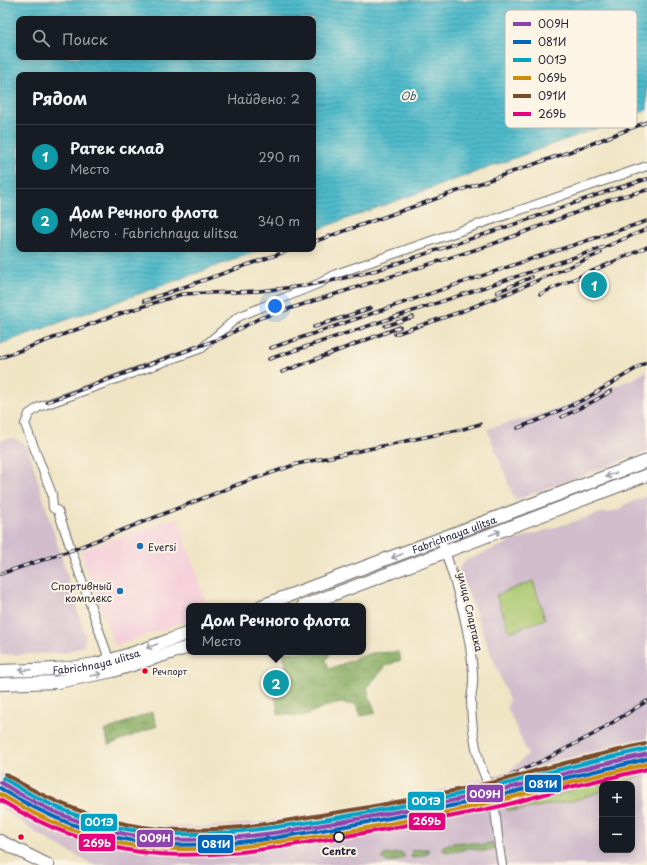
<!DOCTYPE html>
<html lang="ru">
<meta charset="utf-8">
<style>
body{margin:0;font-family:"Playpen Sans",sans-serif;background:#20242c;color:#f1f3f6}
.controls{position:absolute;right:12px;bottom:12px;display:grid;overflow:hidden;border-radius:8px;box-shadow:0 2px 10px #0003}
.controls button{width:36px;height:36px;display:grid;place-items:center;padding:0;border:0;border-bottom:1px solid #363941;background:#171b24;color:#f1f3f6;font:20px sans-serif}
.you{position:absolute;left:275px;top:306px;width:14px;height:14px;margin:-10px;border:3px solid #fff;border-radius:50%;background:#1a73e8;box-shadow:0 0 0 6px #1a73e833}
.badge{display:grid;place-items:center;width:26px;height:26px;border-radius:50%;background:#1f6fb2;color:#fff;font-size:13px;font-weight:700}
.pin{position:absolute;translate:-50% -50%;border:2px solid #fff;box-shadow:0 1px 4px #0006}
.popup{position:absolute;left:186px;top:603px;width:180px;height:52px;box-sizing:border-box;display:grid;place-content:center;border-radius:8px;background:#171b24;filter:drop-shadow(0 1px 3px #0005);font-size:13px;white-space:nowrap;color:#9ea1a6}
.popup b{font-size:15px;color:#f1f3f6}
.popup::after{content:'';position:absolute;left:50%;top:100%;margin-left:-8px;border:8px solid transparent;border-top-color:#171b24}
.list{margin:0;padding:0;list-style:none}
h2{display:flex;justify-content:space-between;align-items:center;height:52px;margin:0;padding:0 16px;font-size:17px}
h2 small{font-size:13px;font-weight:400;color:#9ea1a6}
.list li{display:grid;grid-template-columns:26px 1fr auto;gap:12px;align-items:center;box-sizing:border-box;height:64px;padding:0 16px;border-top:1px solid #363941}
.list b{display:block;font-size:15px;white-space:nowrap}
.list p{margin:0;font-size:13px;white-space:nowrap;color:#9ea1a6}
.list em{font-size:13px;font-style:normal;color:#9ea1a6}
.icon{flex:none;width:22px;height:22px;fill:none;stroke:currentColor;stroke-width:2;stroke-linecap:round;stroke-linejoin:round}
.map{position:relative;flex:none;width:647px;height:865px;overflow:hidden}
.search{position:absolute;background:#171b24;box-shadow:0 2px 10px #0003;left:16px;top:16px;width:300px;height:44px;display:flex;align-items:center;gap:10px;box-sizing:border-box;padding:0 14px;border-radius:8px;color:#9ea1a6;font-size:15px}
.panel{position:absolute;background:#171b24;box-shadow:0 2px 10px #0003;left:16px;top:72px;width:300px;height:180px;border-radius:8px}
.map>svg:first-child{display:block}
.built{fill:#f5cfdb}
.industrial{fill:#d1bdcc;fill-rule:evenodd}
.grass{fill:url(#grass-dots);stroke:#657454}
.forest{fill:url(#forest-crowns);stroke:#54664e}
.park{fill:#a8c66d;stroke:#657454}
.water{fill:url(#water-rules);stroke:#386e83;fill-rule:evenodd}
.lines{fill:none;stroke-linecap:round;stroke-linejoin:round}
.minor-casing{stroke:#6a666b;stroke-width:10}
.primary-casing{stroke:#6a666b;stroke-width:14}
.minor{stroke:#fff;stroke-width:8}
.primary{stroke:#fff;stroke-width:12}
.rail-casing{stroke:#22223b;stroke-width:3.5}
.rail{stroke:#fcf5e5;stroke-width:2;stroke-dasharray:6;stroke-linecap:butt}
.minor-bridge-casing{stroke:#6a666b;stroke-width:10;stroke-linecap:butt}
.minor-bridge{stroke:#fff;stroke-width:8}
.rail-1-casing{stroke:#fcf5e5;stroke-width:7}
.rail-2-casing{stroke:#fcf5e5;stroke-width:7}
.rail-3-casing{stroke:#fcf5e5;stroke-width:7}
.rail-4-casing{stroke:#fcf5e5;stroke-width:7}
.rail-5-casing{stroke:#fcf5e5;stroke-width:7}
.rail-6-casing{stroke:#fcf5e5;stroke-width:7}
.rail-1{stroke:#8e44ad;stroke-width:4}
.rail-2{stroke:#0065bd;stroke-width:4}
.rail-3{stroke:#02a2c7;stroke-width:4}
.rail-4{stroke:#cc8c0c;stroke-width:4}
.rail-5{stroke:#7a4b2a;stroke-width:4}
.rail-6{stroke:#e5007d;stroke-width:4}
.oneway{stroke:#9c9ca7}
.poi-dot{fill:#1f6fb2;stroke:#fcf5e5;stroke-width:1.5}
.bus-dot{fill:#e4002b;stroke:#fcf5e5;stroke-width:1.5}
.stop-dot{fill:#fcf5e5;stroke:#22223b;stroke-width:2}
.labels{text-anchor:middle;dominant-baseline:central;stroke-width:4;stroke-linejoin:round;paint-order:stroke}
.bus-label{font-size:9px;fill:#22223b;stroke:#fcf5e5;text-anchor:start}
.street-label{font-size:10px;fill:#22223b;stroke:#fcf5e5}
.poi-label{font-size:10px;fill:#22223b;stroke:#fcf5e5;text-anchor:start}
.stop-label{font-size:10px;font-weight:bold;fill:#22223b;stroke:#fcf5e5}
.water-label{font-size:11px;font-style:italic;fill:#32586d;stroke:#fcf5e5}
.key{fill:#fcf5e5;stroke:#bbb6b2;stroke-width:1}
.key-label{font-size:11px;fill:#22223b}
.line-badge{stroke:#fcf5e5;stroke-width:1.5}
.badge-label{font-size:11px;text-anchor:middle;font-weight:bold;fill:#fff}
</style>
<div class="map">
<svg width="647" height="865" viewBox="0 0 647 865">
<defs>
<pattern id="grass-dots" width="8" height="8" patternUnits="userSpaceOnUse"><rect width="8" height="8" fill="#a8c66d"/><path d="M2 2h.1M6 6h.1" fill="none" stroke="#90aa5f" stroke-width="1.8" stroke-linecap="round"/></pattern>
<pattern id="forest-crowns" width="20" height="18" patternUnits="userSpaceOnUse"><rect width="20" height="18" fill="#86ab60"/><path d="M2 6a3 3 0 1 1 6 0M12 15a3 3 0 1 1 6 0" fill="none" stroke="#6d8b50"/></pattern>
<pattern id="water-rules" width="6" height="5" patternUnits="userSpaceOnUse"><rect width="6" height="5" fill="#4fbbcb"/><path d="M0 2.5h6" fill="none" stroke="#4198a6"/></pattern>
</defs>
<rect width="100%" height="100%" fill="#fcf5e5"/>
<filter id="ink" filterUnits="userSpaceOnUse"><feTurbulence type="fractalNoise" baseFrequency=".025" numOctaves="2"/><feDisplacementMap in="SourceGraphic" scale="8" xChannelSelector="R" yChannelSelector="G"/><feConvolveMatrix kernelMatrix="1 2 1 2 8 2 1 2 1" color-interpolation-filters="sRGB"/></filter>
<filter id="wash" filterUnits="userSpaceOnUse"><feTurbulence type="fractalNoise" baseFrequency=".012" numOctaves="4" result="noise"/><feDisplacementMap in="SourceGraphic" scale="16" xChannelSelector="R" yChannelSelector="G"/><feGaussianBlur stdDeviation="0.9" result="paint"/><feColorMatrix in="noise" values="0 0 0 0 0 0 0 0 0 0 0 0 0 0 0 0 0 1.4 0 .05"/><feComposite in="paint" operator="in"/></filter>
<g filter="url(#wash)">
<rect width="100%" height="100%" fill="#efe4c4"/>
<path class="built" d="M178 517 203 595 208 606H189V620L115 646 80 551Z"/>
<path class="industrial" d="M647 371V452L515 500 487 429 558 409 635 378Z
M13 438 22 442 28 448 86 638 84 642 85 645 65 653 0 655V440Z
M647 496V859L633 865H93L33 831 0 806V772L32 789 80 811 138 826 211 827 255 823 405 799 509 772 528 754 507 707 509 700 459 570 462 564 466 560 518 539 604 512 609 513 622 508 624 505ZM602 784H632V850H602Z"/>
<path class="grass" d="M647 768V774L619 784H602V791L572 801 511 811 504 808 506 807 514 808 569 792 589 783Z
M426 811V819L399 822V824L352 827 351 826 353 823Z"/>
<path class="forest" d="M283 652H331L326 660 329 669 371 653 398 652 401 660 387 665 367 687 371 702 376 713 361 716 357 705 341 703 324 707 304 716 278 714 275 693 290 686Z
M152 712 157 726 109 745 104 731Z
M465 842 484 845 492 842 494 848 493 850C489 849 487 851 483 851 479 851 474 848 470 848 460 850 453 854 443 851L442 849 443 846 452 843Z
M422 849H428V854L414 858 411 857 412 850Z
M398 853H402L405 856C400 861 393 862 387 862L382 858 384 855Z"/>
<path class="park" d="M533 581 545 619 510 632 496 595Z"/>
<path class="water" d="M0 0H647V110L313 231V75H19V249H263L0 344ZM19 19H313V57H19Z"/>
</g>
<g filter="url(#ink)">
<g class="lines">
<defs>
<path id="minor" d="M441 540C456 582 470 628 473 673 474 682 472 691 471 700 471 721 474 741 479 761
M111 665 58 511 53 508 52 494 25 424 29 414 39 407 202 348 238 317 320 283 336 274 647 166
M499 846 502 865"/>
<g id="primary">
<path id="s1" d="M261 606 647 461"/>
<path d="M303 606 647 475"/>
<path id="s2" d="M0 671C32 670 64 670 95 664 127 657 158 644 189 633"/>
<path d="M0 684 58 682 113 671 189 647"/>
<path d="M0 841 48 865"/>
</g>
</defs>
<use href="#minor" class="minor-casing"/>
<use href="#primary" class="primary-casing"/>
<use href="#minor" class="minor"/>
<use href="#primary" class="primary"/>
<defs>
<path id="rail" d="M313 242 583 147 647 122
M497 292 532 277
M540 294 647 247
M144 301 293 249
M385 326 413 317
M314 327 371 308
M395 334 460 312 513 291 601 253
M271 348 534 258 647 221
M0 358 110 317 182 294 259 291 304 286 340 279 377 270 524 221 608 191 647 179
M269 359 605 247 647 229
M282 372 400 327
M47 402 224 337 260 318 490 245 612 199 647 190
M562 417 596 400 611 391
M518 428 541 419 585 399 647 362
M0 574 72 550 239 484 297 464 463 429 480 424
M346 821 408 803 510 776 546 759 594 734 647 701"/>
</defs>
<use href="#rail" class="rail-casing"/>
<use href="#rail" class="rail"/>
<defs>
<path id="minor-bridge" d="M479 761 494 800 499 846"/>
</defs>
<use href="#minor-bridge" class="minor-bridge-casing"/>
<use href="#minor-bridge" class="minor-bridge"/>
<defs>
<path id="rail-1" d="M0 782C43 810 92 830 143 837 203 845 264 835 323 825 381 815 440 804 497 791 518 786 538 780 559 775 588 767 618 761 647 754"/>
<path id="rail-2" d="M0 788C43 815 92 836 143 842 203 850 264 840 323 830 381 820 440 809 497 796 519 791 540 784 562 779 590 772 619 766 647 759"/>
<path id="rail-3" d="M3 778C45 805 94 826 145 832 205 839 264 829 324 820 382 810 440 799 497 786 518 781 538 775 558 770 587 762 617 756 646 749"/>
<path id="rail-4" d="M0 794C43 821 93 841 143 847 205 854 266 844 326 835 385 825 443 814 501 800 521 795 542 789 562 784 590 777 619 771 647 764"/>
<path id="rail-5" d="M5 774C47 800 94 820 143 827 203 835 263 825 321 815 379 806 436 795 494 782 515 777 536 770 558 765 587 757 616 751 645 744"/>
<path id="rail-6" d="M0 800C42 826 91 845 140 852 201 860 263 850 323 840 383 830 442 819 501 806 521 801 542 795 562 789 590 782 619 776 647 769"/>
</defs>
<use href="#rail-1" class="rail-1-casing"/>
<use href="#rail-2" class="rail-2-casing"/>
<use href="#rail-3" class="rail-3-casing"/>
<use href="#rail-4" class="rail-4-casing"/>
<use href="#rail-5" class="rail-5-casing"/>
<use href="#rail-6" class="rail-6-casing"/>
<use href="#rail-1" class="rail-1"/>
<use href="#rail-2" class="rail-2"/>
<use href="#rail-3" class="rail-3"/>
<use href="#rail-4" class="rail-4"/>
<use href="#rail-5" class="rail-5"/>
<use href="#rail-6" class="rail-6"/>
</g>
<defs><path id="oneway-shaft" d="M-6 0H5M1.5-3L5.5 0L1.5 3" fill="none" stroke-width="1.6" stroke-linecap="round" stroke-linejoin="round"/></defs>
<g class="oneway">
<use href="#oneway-shaft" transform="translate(611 475) rotate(159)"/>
<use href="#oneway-shaft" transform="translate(495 533) rotate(-21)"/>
<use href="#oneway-shaft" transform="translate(397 556) rotate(160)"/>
<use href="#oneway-shaft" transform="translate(152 646) rotate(160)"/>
<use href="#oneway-shaft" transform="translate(25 670) rotate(177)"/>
<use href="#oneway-shaft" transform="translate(96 675) rotate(-10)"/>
</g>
</g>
<g class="poi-dot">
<circle cx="140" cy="546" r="4"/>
<circle cx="120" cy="591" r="4"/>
</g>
<g class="bus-dot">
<circle cx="145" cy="671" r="3.5"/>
<circle cx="21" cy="837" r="3.5"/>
</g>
<circle class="stop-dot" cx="339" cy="837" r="5"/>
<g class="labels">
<g class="bus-label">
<text x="152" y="671">Речпорт</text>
</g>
<g class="street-label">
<text stroke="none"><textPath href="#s1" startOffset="206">Fabrichnaya ulitsa</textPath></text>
<text transform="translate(471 612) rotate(77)">улица Спартака</text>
<text stroke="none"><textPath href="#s2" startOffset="97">Fabrichnaya ulitsa</textPath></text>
</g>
<g class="poi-label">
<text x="148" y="546">Eversi</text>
<text x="112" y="585" text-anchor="end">Спортивный<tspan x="112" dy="12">комплекс</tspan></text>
</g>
<g class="stop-label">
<text x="339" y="850">Centre</text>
</g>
<g class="water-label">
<text x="408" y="95">Ob</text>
</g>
</g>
<rect x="505" y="10" width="132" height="118" rx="6" class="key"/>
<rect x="513" y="22" width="18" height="4" fill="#8e44ad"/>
<rect x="513" y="40" width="18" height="4" fill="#0065bd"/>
<rect x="513" y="58" width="18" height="4" fill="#02a2c7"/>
<rect x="513" y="76" width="18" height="4" fill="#cc8c0c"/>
<rect x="513" y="94" width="18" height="4" fill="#7a4b2a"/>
<rect x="513" y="112" width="18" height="4" fill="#e5007d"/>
<g class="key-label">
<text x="538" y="28">009Н</text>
<text x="538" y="46">081И</text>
<text x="538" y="64">001Э</text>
<text x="538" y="82">069Ь</text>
<text x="538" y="100">091И</text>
<text x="538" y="118">269Ь</text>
</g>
<g class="line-badge">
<rect x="524" y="774" width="38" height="19" rx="4" fill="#0065bd"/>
<rect x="466" y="784" width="38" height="19" rx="4" fill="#8e44ad"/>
<rect x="407" y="791" width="38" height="20" rx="4" fill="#02a2c7"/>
<rect x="408" y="812" width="38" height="19" rx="4" fill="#e5007d"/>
<rect x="80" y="813" width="38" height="19" rx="4" fill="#02a2c7"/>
<rect x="136" y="829" width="38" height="19" rx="4" fill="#8e44ad"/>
<rect x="78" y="833" width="38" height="19" rx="4" fill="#e5007d"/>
<rect x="197" y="834" width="37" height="20" rx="4" fill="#0065bd"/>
</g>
<g class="badge-label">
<text x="543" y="788">081И</text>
<text x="485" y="798">009Н</text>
<text x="426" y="805">001Э</text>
<text x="427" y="825">269Ь</text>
<text x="99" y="826">001Э</text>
<text x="155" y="842">009Н</text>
<text x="97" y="847">269Ь</text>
<text x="216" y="848">081И</text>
</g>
</svg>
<div class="controls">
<button>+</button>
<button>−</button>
</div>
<div class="you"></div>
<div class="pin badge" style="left:594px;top:285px;background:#0f9aa8">1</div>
<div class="pin badge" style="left:276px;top:683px;background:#0f9aa8">2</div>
<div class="popup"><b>Дом Речного флота</b>Место</div>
<div class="search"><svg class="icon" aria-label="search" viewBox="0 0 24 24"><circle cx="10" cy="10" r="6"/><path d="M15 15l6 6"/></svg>Поиск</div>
<section class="panel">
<h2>Рядом<small>Найдено: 2</small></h2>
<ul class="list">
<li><span class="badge" style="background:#0f9aa8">1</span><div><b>Ратек склад</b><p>Место</p></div><em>290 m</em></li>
<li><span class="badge" style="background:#0f9aa8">2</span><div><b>Дом Речного флота</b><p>Место · Fabrichnaya ulitsa</p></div><em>340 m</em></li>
</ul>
</section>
</div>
